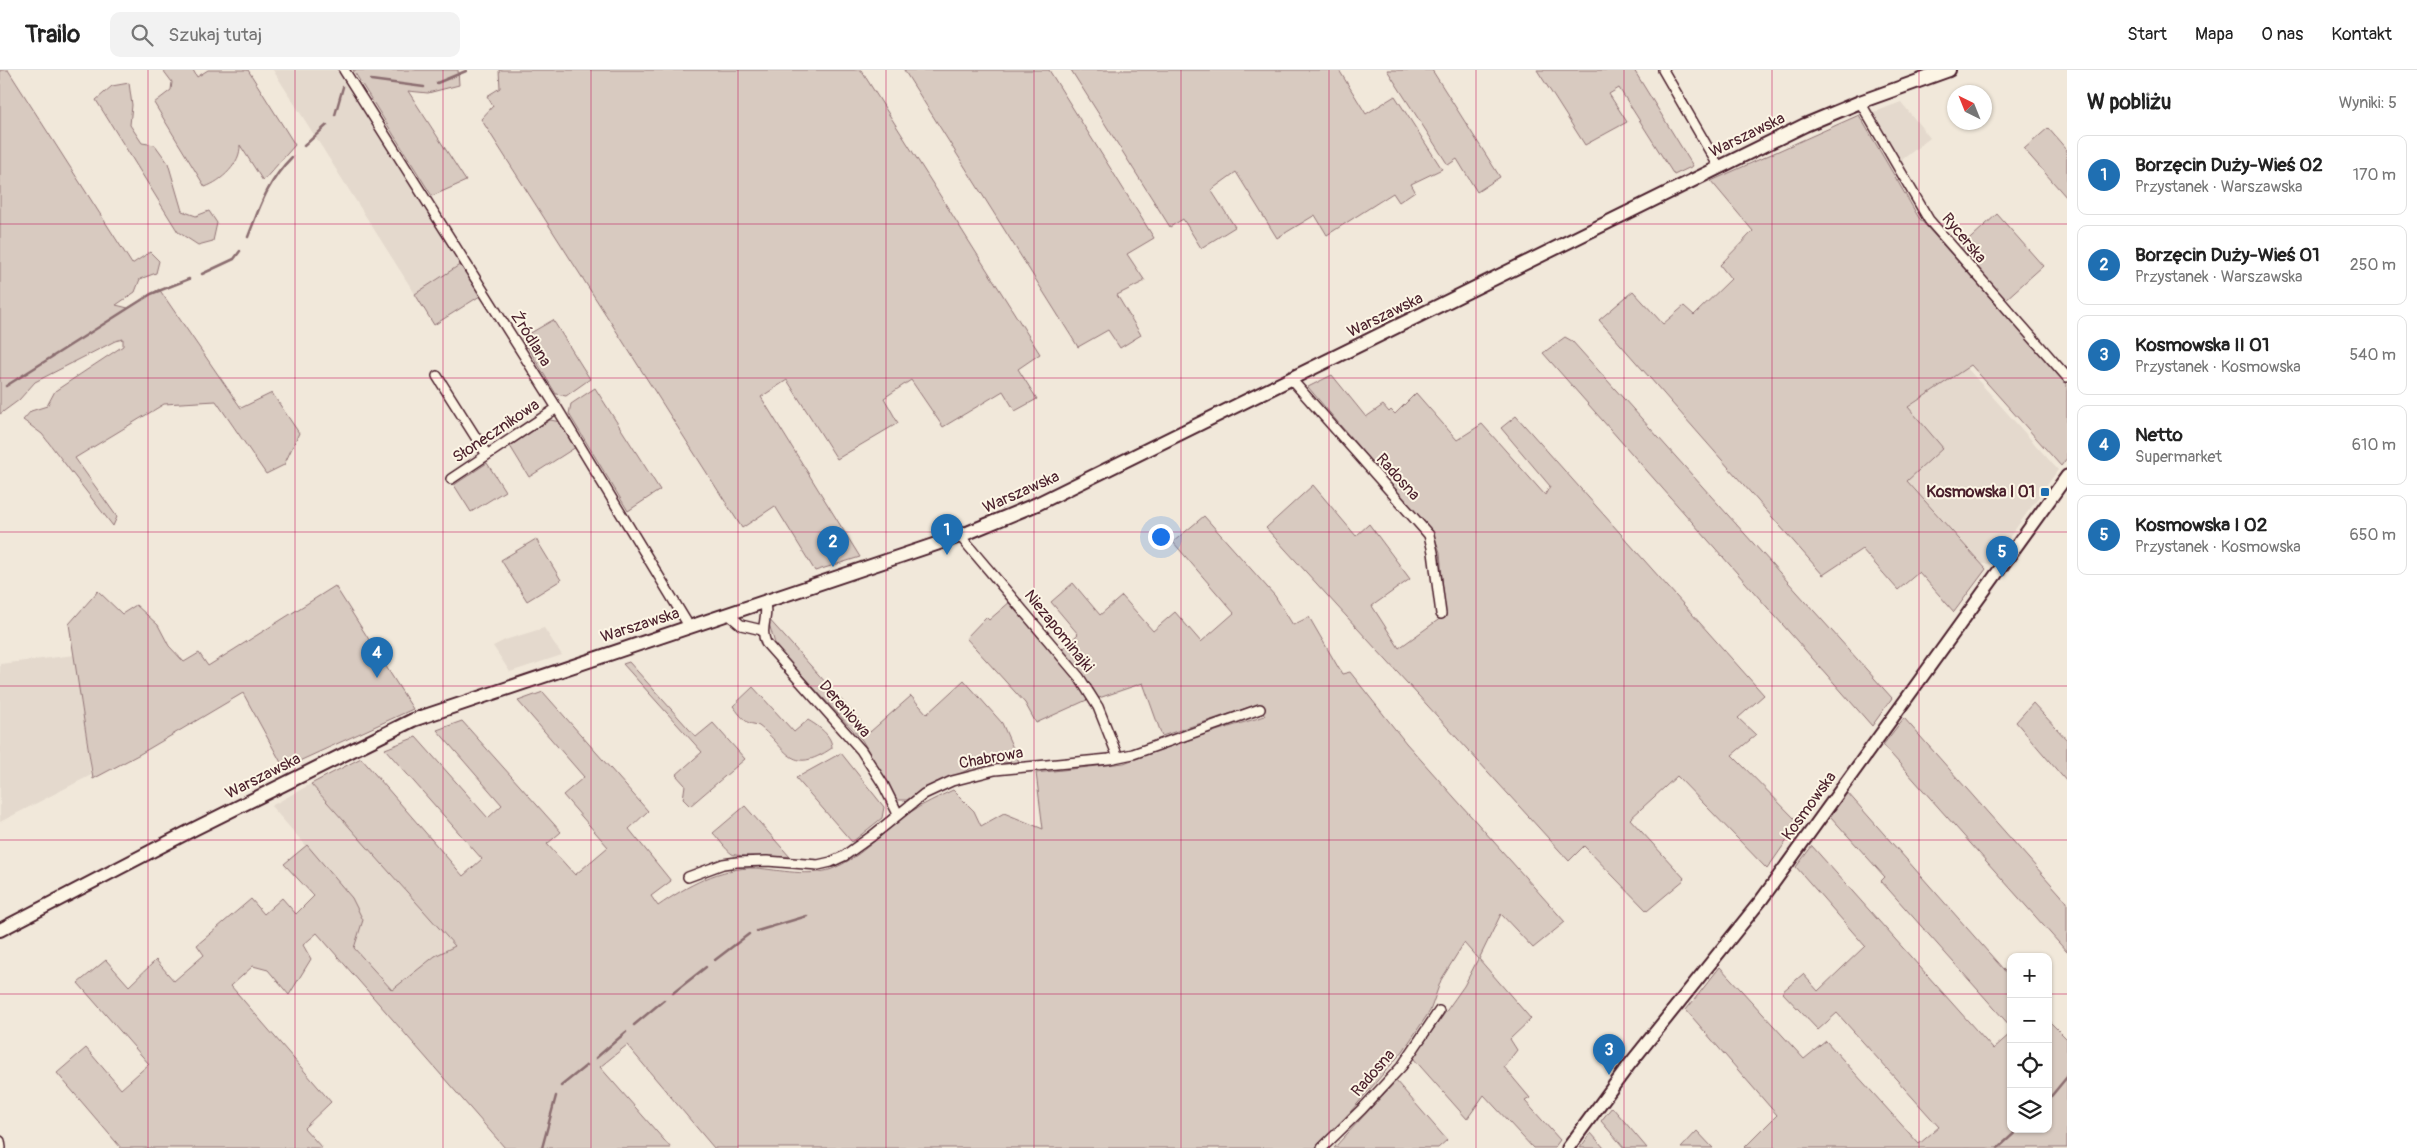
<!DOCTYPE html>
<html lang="pl">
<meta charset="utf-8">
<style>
body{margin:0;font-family:Pangolin,sans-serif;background:#f2f2f2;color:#222}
.controls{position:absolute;right:15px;bottom:15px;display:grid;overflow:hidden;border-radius:10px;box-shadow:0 1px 4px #0004}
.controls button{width:45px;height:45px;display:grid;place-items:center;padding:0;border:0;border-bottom:1px solid #e0e0e0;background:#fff;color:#222;font:25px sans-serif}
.compass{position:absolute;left:1947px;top:15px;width:45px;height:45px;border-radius:50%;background:#fff;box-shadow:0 1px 4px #0004;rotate:317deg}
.you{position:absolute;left:1160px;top:466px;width:18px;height:18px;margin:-12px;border:4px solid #fff;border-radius:50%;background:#1a73e8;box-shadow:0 0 0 8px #1a73e833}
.badge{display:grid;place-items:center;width:32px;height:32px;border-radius:50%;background:#1f6fb2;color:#fff;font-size:16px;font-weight:700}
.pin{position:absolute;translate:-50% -41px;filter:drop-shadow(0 1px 2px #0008)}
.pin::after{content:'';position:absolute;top:26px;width:18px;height:15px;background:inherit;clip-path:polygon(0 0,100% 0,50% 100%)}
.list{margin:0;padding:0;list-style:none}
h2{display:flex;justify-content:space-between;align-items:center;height:65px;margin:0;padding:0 20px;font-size:21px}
h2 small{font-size:16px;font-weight:400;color:#767676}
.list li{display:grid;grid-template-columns:32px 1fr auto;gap:15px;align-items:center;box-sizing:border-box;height:80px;margin:0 10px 10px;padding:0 10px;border:1px solid #e0e0e0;border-radius:10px}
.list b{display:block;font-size:19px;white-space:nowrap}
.list p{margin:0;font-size:16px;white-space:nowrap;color:#767676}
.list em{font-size:16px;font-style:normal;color:#767676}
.icon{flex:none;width:28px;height:28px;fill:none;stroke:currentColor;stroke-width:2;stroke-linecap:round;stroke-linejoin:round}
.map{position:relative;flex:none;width:2067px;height:1078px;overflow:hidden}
header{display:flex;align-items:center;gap:30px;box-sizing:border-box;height:70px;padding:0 25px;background:#fff;border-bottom:1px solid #e0e0e0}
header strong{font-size:24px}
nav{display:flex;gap:28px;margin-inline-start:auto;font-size:18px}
.search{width:350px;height:45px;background:#f2f2f2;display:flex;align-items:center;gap:12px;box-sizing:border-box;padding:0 18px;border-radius:10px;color:#767676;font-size:19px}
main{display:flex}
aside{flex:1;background:#fff}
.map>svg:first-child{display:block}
.built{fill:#e4d9cd}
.green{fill:#d8cac0;stroke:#917476}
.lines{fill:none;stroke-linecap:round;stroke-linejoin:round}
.stream{stroke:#8b6d6f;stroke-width:2.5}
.minor-casing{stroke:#4a1f2b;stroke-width:12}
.tertiary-casing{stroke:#4a1f2b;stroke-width:15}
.secondary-casing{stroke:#4a1f2b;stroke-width:16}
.minor{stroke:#fcf5e5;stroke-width:9}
.tertiary{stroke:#fcf5e5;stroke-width:11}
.secondary{stroke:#fcf5e5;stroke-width:12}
.grid{fill:none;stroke:#c2185b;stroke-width:1;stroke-opacity:0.55}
.poi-dot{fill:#1f6fb2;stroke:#fcf5e5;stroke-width:2}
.labels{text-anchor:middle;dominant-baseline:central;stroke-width:4;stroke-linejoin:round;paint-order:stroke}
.street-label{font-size:16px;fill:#4a1f2b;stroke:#fcf5e5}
.poi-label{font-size:16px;font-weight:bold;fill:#4a1f2b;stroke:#fcf5e5;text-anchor:end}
</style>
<header>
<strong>Trailo</strong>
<div class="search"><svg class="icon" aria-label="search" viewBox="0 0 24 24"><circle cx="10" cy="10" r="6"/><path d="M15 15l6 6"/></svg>Szukaj tutaj</div>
<nav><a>Start</a><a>Mapa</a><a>O nas</a><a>Kontakt</a></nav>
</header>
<main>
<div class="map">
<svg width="2067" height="1078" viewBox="0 0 2067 1078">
<rect width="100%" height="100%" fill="#f1e8da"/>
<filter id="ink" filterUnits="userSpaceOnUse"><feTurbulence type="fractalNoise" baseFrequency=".02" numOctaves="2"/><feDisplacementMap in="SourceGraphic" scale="10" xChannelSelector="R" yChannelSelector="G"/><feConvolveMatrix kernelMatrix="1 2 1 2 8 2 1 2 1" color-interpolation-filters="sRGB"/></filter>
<g filter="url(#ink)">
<path class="built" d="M273 0H338L461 194 415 224Z
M1901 32 1930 68 1899 92 1872 43Z
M1966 297 2058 400 1990 494H1982L1907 410 1943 378 1908 338Z
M544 558 562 585 510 602 493 576 505 570Z
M75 585 91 705 0 752V594Z
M311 714 455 876 435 886 393 921 354 878 363 850 352 828 271 736Z"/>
<path class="green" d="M0 0H8L132 194 150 182 159 191 156 203 140 209 135 222 116 235 128 238 159 219 241 338 272 323 299 363 284 395 266 404 216 331 164 334 75 388 117 447 113 456 42 364 23 350 31 341 47 336 55 321 123 276V269L115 271 35 312 19 330 0 344Z
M163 0H193L197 7 208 0H248L295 75 263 111 240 75C241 93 222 111 205 117L154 33 171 20 172 12Z
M353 0H458L459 15 428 23 408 21 466 111 432 126Z
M499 0H861L1040 284 1018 299 1037 329 1015 341 1003 321 943 357 911 310 884 328 898 353 837 389 787 310 761 327 860 487 815 501 775 436 742 458 481 49 493 36 487 26 500 18Z
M904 0H1049L1154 168 1127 184 1145 211 1117 225 1141 265 1120 278 1108 260 1078 277Z
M1071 0H1339L1366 44 1395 26 1442 99 1411 114 1415 121 1399 132 1393 123 1327 165 1315 145 1277 168 1236 102 1211 120 1235 157 1201 178 1183 149 1170 157Z
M1387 0H1432L1500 107 1477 122 1457 89 1448 95Z
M1537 0H1634L1693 96 1674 105 1619 18 1609 24 1627 52 1585 75Z
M129 13 132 35 130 55 142 73 155 75 168 93 182 141 196 146 209 141 217 153 213 171 198 175 178 162 96 30 112 16Z
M1859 45 1919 148 2067 314V388L2061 396 1971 295 1908 337 1943 378 1907 411 1986 499 1954 542 1919 502 1898 520 1862 479 1823 505 1599 250 1633 221 1663 254 1684 236 1694 245 1731 209 1720 195 1753 161 1711 111Z
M2048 58 2067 80V128L2024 79Z
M1997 144 2043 196 2005 230 1959 179Z
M461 194 480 226 434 255 415 224Z
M553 250 590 309 566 326 556 324 522 268Z
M1565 267 1572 271 1892 628 1872 656 1543 283Z
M1332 305 1366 347 1383 335 1389 342 1391 340 1395 344 1416 323 1457 370 1482 354 1545 425 1550 416 1501 358 1516 346 1764 625 1738 648 1756 665 1732 685 1799 753 1767 799 1677 706 1630 749 1685 809 1647 841 1584 776 1569 791 1266 458 1313 415 1356 466 1369 454 1410 509 1372 536 1399 578 1445 545 1440 482 1434 466 1308 317Z
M595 318 660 420 628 441 569 344 571 334Z
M550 350 561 352 576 377 529 407 510 376Z
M487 393 505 421 471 442 454 415Z
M1204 446 1275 526 1293 555 1309 547 1342 604 1350 602 1406 673 1565 852 1533 878 1501 844 1479 889 1531 949 1510 969 1517 980 1504 997 1530 1028 1525 1031 1560 1070 1554 1078H1533L1484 1025 1467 1049 1413 988 1464 916 1478 889 1464 873 1441 910 1430 941 1403 981 1345 1048 1315 1078H714L627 975 600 997 671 1078H505L317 863 303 875 311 889 289 925 268 900 253 896 231 916 331 1032 304 1058 322 1078H121L57 1003 86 978 121 1019 149 994 78 913 106 890 129 916 156 890 174 911 204 885 197 875 251 829 264 844 282 828 296 844 314 826 284 794 307 775 352 828 363 850 354 878 392 920 435 886 455 876 311 714 361 688 463 806 482 789 385 679 416 667 488 748 502 735 437 660 462 651 561 762 547 774 575 805 608 777 563 725 584 707 518 631 543 622 648 741 629 759 671 811 651 826 658 836C687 816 720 797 756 798 780 800 809 807 832 799 861 788 884 760 909 743 923 734 938 727 953 720L974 741 981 756 1004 743 1043 759 1036 703 1124 693 1170 675 1265 646 1256 635 1162 666 1143 613 1096 629 1061 580 1078 564 1051 532 1073 513 1100 545 1122 526 1153 561 1175 542 1201 572 1234 543 1173 472Z
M536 469 561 510 527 531 501 490Z
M335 516 413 639 284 698 243 623 140 684 93 709 69 554 98 521 122 544 136 535 158 555 169 576 184 592 199 583 208 596Z
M1011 531 1068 599 1089 629 1036 653 1025 633 966 568 986 547 989 550Z
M767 547 870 662 911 626 927 644 964 610 1002 653 1019 692 997 693 970 699 922 720 907 730H897L862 670 776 577Z
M629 592 696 667 713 653 745 689 690 736 683 729 685 715 676 705 702 682 623 594Z
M753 617 794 662 808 650C818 656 832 665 832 678 789 707 788 678 759 656 756 654 752 654 749 653 743 650 737 641 733 636Z
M2033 633 2067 670V712L2016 652Z
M1904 648 2067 832V882L1883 675Z
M841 683 884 737 882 748 852 772 796 708Z
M1847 722 2011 908V957L1881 811 1885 807 1830 746Z
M745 736 790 787C781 786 736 787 732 784 725 779 719 769 713 763Z
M1812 776 1993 979 2011 963V1059H2048V950L2067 969V1078H1744L1777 1045 1686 940 1720 897 1804 989 1826 971 1919 1074 1939 1057 1837 943 1818 960 1782 922 1803 904 1818 921 1865 876 1796 797Z
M1396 1011 1447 1070 1438 1078H1334Z
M1612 1037 1647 1078H1624L1601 1051Z
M1697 1061 1713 1078H1681Z
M1591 1063 1604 1078H1580Z"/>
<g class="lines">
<path class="stream" d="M371 10 424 17
M437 13 466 1
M335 45 343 17
M304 76 327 55
M248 167C260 136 268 111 292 87
M202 204 234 189 240 181
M6 316 151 224 189 209
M757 861 807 846
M715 890 749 864
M673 923 706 897
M634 955 664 930
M596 988 626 962
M561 1016 587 995
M2048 1030 2067 1007
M542 1078 556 1026
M1998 1078 2019 1059"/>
<defs>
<path id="minor" d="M344 0 557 338 686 551 687 557
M1663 0 1719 97
M1860 32 1929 150 2067 307
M437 306 487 385
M1291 309 1429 465 1433 482 1441 544
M451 409 557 338
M960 466 1079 607 1098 637 1118 687
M764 531C770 546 759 557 766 573L861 680 883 714 898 744
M728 544 741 555 762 560
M688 807 723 794 737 792 767 791 818 795 831 792 844 786 872 766 924 724 952 711 995 700 1109 689 1133 684 1260 639
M0 1071 1 1078
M1322 1078 1362 1039 1402 996 1439 941"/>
<path id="tertiary" d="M1568 1078 1629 995 1762 829 2067 406"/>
<path id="secondary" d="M0 860 194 759 413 650 960 466 1037 434 1805 55 1860 32 1949 0"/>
</defs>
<use href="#minor" class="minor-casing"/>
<use href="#tertiary" class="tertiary-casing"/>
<use href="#secondary" class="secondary-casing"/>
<use href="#minor" class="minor"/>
<use href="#tertiary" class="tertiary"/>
<use href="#secondary" class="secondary"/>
</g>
</g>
<path class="grid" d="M148 0V1078M295 0V1078M443 0V1078M591 0V1078M738 0V1078M886 0V1078M1034 0V1078M1181 0V1078M1329 0V1078M1476 0V1078M1624 0V1078M1772 0V1078M1919 0V1078M0 154H2067M0 308H2067M0 462H2067M0 616H2067M0 770H2067M0 924H2011M2048 924H2067"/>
<rect class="poi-dot" x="2040" y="417" width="10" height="10" rx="2.5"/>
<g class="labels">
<g class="street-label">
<text transform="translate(1747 65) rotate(-26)">Warszawska</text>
<text transform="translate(1964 168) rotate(50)">Rycerska</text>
<text transform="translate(1385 245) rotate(-26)">Warszawska</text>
<text transform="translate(531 269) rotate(58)">Źródlana</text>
<text transform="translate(496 361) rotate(-34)">Słonecznikowa</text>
<text transform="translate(1398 407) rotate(48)">Radosna</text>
<text transform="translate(1021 422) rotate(-24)">Warszawska</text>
<text transform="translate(640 555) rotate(-18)">Warszawska</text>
<text transform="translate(1059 561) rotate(51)">Niezapominajki</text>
<text transform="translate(845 639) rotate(49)">Dereniowa</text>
<text transform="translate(991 688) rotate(-10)">Chabrowa</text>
<text transform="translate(263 706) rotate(-27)">Warszawska</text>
<text transform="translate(1809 736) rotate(-54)">Kosmowska</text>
<text transform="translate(1373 1003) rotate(-49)">Radosna</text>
</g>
<g class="poi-label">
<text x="2035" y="422">Kosmowska I 01</text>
</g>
</g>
</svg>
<div class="controls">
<button>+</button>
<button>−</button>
<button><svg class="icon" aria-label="locate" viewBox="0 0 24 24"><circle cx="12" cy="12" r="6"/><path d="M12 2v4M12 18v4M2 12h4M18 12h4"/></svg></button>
<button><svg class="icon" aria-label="layers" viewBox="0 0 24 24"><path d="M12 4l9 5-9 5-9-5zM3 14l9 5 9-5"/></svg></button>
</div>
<svg class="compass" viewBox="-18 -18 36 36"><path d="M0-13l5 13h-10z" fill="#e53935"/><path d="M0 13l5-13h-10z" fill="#767676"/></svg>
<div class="you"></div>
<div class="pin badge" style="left:947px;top:485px">1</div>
<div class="pin badge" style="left:833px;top:497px">2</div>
<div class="pin badge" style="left:1609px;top:1005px">3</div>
<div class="pin badge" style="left:377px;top:608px">4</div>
<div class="pin badge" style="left:2002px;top:507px">5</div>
</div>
<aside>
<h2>W pobliżu<small>Wyniki: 5</small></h2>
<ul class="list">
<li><span class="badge">1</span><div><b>Borzęcin Duży-Wieś 02</b><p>Przystanek · Warszawska</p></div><em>170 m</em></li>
<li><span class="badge">2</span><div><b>Borzęcin Duży-Wieś 01</b><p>Przystanek · Warszawska</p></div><em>250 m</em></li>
<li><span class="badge">3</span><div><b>Kosmowska II 01</b><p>Przystanek · Kosmowska</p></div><em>540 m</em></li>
<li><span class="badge">4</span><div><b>Netto</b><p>Supermarket</p></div><em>610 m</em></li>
<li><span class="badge">5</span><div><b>Kosmowska I 02</b><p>Przystanek · Kosmowska</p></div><em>650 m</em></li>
</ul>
</aside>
</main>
